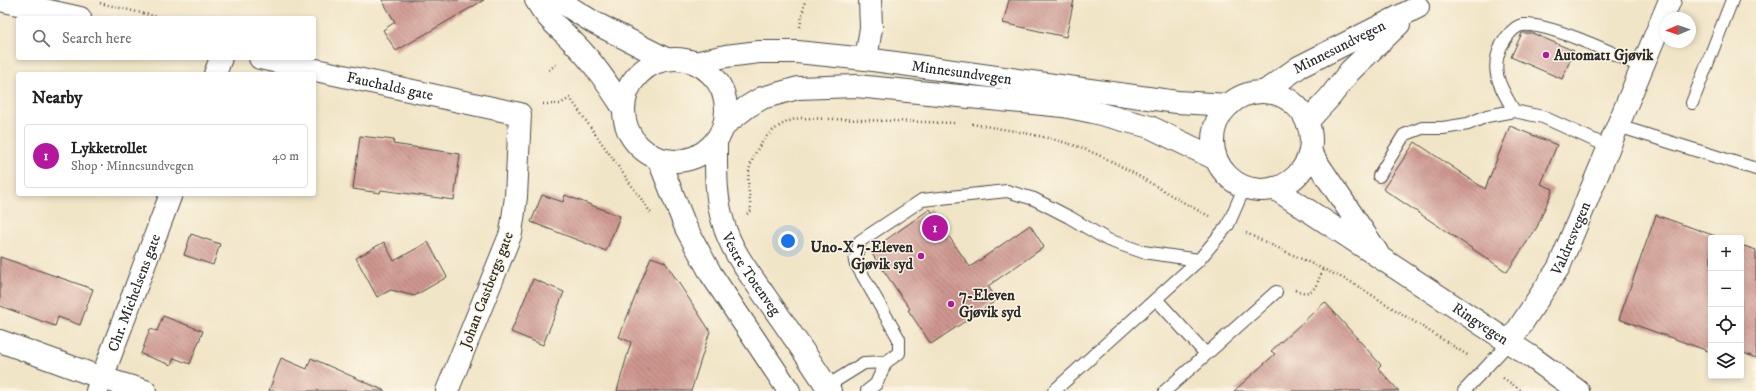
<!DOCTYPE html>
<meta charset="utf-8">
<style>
body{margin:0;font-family:"IM FELL DW Pica",serif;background:#f2f2f2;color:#202124}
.controls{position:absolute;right:12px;bottom:12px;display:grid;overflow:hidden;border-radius:4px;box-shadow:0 2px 6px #0003}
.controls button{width:36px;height:36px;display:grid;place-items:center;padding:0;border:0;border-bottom:1px solid #e0e0e0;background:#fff;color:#202124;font:20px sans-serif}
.compass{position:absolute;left:1660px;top:12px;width:36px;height:36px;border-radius:50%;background:#fff;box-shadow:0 2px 6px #0003;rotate:268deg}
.you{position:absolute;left:788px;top:241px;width:14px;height:14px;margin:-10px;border:3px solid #fff;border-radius:50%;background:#1a73e8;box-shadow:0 0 0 6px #1a73e833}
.badge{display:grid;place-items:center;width:26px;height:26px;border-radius:50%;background:#b5179e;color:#fff;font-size:13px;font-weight:700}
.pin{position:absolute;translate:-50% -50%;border:2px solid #fff;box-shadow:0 1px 4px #0006}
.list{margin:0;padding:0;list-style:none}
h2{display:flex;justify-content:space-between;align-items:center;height:52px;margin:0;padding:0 16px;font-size:17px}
h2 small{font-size:13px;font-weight:400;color:#757577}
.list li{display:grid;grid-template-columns:26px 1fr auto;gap:12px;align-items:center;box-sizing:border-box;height:64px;margin:0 8px 8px;padding:0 8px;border:1px solid #e0e0e0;border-radius:4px}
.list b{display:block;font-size:15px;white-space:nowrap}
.list p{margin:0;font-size:13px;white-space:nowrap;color:#757577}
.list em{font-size:13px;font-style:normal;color:#757577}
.icon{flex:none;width:22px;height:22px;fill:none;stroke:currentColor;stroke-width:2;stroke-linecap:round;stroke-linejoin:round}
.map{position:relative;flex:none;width:1756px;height:391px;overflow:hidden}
.search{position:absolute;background:#fff;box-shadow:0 2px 6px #0003;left:16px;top:16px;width:300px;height:44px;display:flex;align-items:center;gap:10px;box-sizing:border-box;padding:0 14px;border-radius:4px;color:#757577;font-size:15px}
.panel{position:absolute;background:#fff;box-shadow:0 2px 6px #0003;left:16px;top:72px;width:300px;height:124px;border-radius:4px}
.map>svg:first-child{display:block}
.building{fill:url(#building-back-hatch)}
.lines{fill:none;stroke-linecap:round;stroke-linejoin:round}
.lane-casing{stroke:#494742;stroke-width:14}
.street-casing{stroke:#494742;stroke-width:24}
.secondary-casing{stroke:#494742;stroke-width:24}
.primary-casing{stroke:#494742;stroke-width:24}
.path{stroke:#494742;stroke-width:2.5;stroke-dasharray:1 3;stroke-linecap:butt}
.lane{stroke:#fff;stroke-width:12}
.street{stroke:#fff;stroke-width:22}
.secondary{stroke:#fff;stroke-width:22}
.primary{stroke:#fff;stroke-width:22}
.poi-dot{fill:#b5179e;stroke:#fcf5e5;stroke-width:1.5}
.labels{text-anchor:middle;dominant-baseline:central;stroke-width:3;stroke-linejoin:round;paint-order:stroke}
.street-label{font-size:15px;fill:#2b2b2b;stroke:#fcf5e5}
.poi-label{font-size:15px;font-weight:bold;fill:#2b2b2b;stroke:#fcf5e5;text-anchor:start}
</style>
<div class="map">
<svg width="1756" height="391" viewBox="0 0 1756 391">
<defs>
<pattern id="building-back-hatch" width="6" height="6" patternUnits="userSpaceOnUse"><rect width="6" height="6" fill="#ce968f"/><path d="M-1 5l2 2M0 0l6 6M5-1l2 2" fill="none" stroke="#a77b75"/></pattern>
</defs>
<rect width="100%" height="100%" fill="#fcf5e5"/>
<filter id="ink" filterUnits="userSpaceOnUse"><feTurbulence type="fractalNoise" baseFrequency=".025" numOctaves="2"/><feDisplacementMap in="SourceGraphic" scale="8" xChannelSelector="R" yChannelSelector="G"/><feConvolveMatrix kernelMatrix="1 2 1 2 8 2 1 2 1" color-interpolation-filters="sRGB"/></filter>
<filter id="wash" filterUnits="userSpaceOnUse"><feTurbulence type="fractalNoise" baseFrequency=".012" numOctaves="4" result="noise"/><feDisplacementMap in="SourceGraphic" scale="16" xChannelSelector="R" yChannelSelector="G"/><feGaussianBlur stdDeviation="0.9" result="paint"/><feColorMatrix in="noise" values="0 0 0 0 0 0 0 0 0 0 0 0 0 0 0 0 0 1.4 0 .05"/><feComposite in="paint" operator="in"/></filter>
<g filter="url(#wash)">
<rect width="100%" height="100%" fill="#f1e5c7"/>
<g id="blocks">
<path class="building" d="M382 0H484L396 51 383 30 395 22Z
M1009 0H1074L1066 37 1003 23Z
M1522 33H1532L1574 51 1562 79 1511 57Z
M1510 126 1557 145 1541 184 1553 189 1537 227 1507 272 1383 189 1415 142 1485 189Z
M360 136 394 140 393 144 460 154 454 200 381 190 380 193 353 189Z
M542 195 563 202 565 195 620 216 606 251 531 222Z
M930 209 970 267 1030 225 1044 247 988 286 997 300 931 344 908 310 910 309 870 251Z
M1656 215 1721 238H1711V352L1619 319Z
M191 234 220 244 213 265 184 255Z
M384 242 394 261 428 242 447 277 414 296 391 290 377 297 356 258Z
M1741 245 1756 250V358L1741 352Z
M0 257 93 289 80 325 58 317 55 326 0 306Z
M651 257 665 262 710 331 691 391H617L631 342 619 337Z
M533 279 564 292 543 345 511 332Z
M1325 302 1381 365 1378 368 1399 391H1234L1275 354 1271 351Z
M163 316 203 331 190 364 174 358 171 365 141 354 150 329 157 331Z
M281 358 307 369 311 358 385 391H269Z"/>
</g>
</g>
<g filter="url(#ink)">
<use href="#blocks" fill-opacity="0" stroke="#494742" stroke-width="1"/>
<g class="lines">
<defs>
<path id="lane" d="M1692 103 1732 0
M1514 111C1502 89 1489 73 1501 46 1505 39 1511 29 1519 26 1539 18 1620 56 1641 67
M1618 126 1756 169
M1379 176 1404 135 1422 128H1443L1468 124 1487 116 1514 111 1543 117 1609 147
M1156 299 1206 354
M824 390 827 386 864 363 886 362
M867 391 876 384 886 362 899 353V339L855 262 860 241 922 200 1007 191 1034 199 1069 217 1108 240 1143 252 1199 260
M1054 391 1199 260 1228 225 1245 186
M1165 391 1276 292
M1464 391 1509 343"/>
<g id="street">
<path d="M0 0 80 18"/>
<path id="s1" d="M260 58 520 114 516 197 511 233 447 391"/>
<path d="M866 59 871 28 870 0"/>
<path d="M215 74 221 58"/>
<path d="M1310 152 1377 252"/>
<path id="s2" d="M1274 188 1533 358 1578 391"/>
<path d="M0 341 102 378 145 391"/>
<path id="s3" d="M1509 343 1559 267 1670 0"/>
<path id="s4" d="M97 391 171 194"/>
</g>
<g id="secondary">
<path id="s5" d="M716 141C716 168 715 196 723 222 730 249 749 273 765 296 787 327 809 359 830 391"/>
<path d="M658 158 686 228 711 274 789 391"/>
</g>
<g id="primary">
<path d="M536 0C547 20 560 28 575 44 595 64 609 86 624 109"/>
<path d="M558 0 593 22 666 59"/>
<circle cx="675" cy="110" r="51"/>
<path id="s6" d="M695 63 726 56 759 52H797L866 59 1177 102 1229 105"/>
<path id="s7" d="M1264 92 1299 67 1418 7"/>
<circle cx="1262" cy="141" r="49"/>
<path d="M1307 122 1330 97 1350 71 1399 24"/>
<path d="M724 125 747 107 762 98 798 88 856 86 1063 106 1093 112 1150 127 1216 159"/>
</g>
</defs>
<use href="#lane" class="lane-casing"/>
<use href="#street" class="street-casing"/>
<use href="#secondary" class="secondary-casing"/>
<use href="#primary" class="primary-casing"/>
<path class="path" d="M100 3 162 18
M800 27 805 0
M549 70 558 63
M543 104H560L570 98 651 213
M972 124C1008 130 1044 135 1079 147 1125 164 1165 194 1209 216
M747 214 751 211C750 198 746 180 750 167 757 143 774 123 800 118L955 123
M1246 233 1351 282 1469 356
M1295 290C1315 298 1316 285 1323 269
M1503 378 1522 391"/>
<use href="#lane" class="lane"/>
<use href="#street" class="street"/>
<use href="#secondary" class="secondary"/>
<use href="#primary" class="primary"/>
</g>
</g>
<g class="poi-dot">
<circle cx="1546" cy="55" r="4"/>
<circle cx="921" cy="256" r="4"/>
<circle cx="951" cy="304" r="4"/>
</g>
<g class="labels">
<g class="street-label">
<text stroke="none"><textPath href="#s7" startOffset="88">Minnesundvegen</textPath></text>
<text stroke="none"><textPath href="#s6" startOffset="269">Minnesundvegen</textPath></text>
<text stroke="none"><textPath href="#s1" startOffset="133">Fauchalds gate</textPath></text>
<text stroke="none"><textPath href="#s3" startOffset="122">Valdresvegen</textPath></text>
<text stroke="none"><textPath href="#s5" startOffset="141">Vestre Totenveg</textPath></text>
<text transform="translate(487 290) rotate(-69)">Johan Castbergs gate</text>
<text stroke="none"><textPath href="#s4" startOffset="105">Chr. Michelsens gate</textPath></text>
<text stroke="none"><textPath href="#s2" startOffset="247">Ringvegen</textPath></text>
</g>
<g class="poi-label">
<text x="1554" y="55">Automat1 Gjøvik</text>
<text x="913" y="247" text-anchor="end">Uno-X 7-Eleven<tspan x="913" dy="17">Gjøvik syd</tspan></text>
<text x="959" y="295">7-Eleven<tspan x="959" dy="17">Gjøvik syd</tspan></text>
</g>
</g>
</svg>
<div class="controls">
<button>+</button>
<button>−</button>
<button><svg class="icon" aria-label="locate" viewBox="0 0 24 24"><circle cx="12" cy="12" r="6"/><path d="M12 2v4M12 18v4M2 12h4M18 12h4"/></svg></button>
<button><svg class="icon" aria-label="layers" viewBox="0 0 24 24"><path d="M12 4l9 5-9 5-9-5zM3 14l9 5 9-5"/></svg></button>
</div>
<svg class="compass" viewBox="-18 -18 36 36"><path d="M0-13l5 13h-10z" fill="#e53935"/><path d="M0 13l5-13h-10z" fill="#757577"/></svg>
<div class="you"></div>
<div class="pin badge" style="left:935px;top:228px">1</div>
<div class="search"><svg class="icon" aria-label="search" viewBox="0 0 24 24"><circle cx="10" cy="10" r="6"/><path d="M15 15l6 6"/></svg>Search here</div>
<section class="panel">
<h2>Nearby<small></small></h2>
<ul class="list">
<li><span class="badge">1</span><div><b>Lykketrollet</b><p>Shop · Minnesundvegen</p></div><em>40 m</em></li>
</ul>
</section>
</div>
